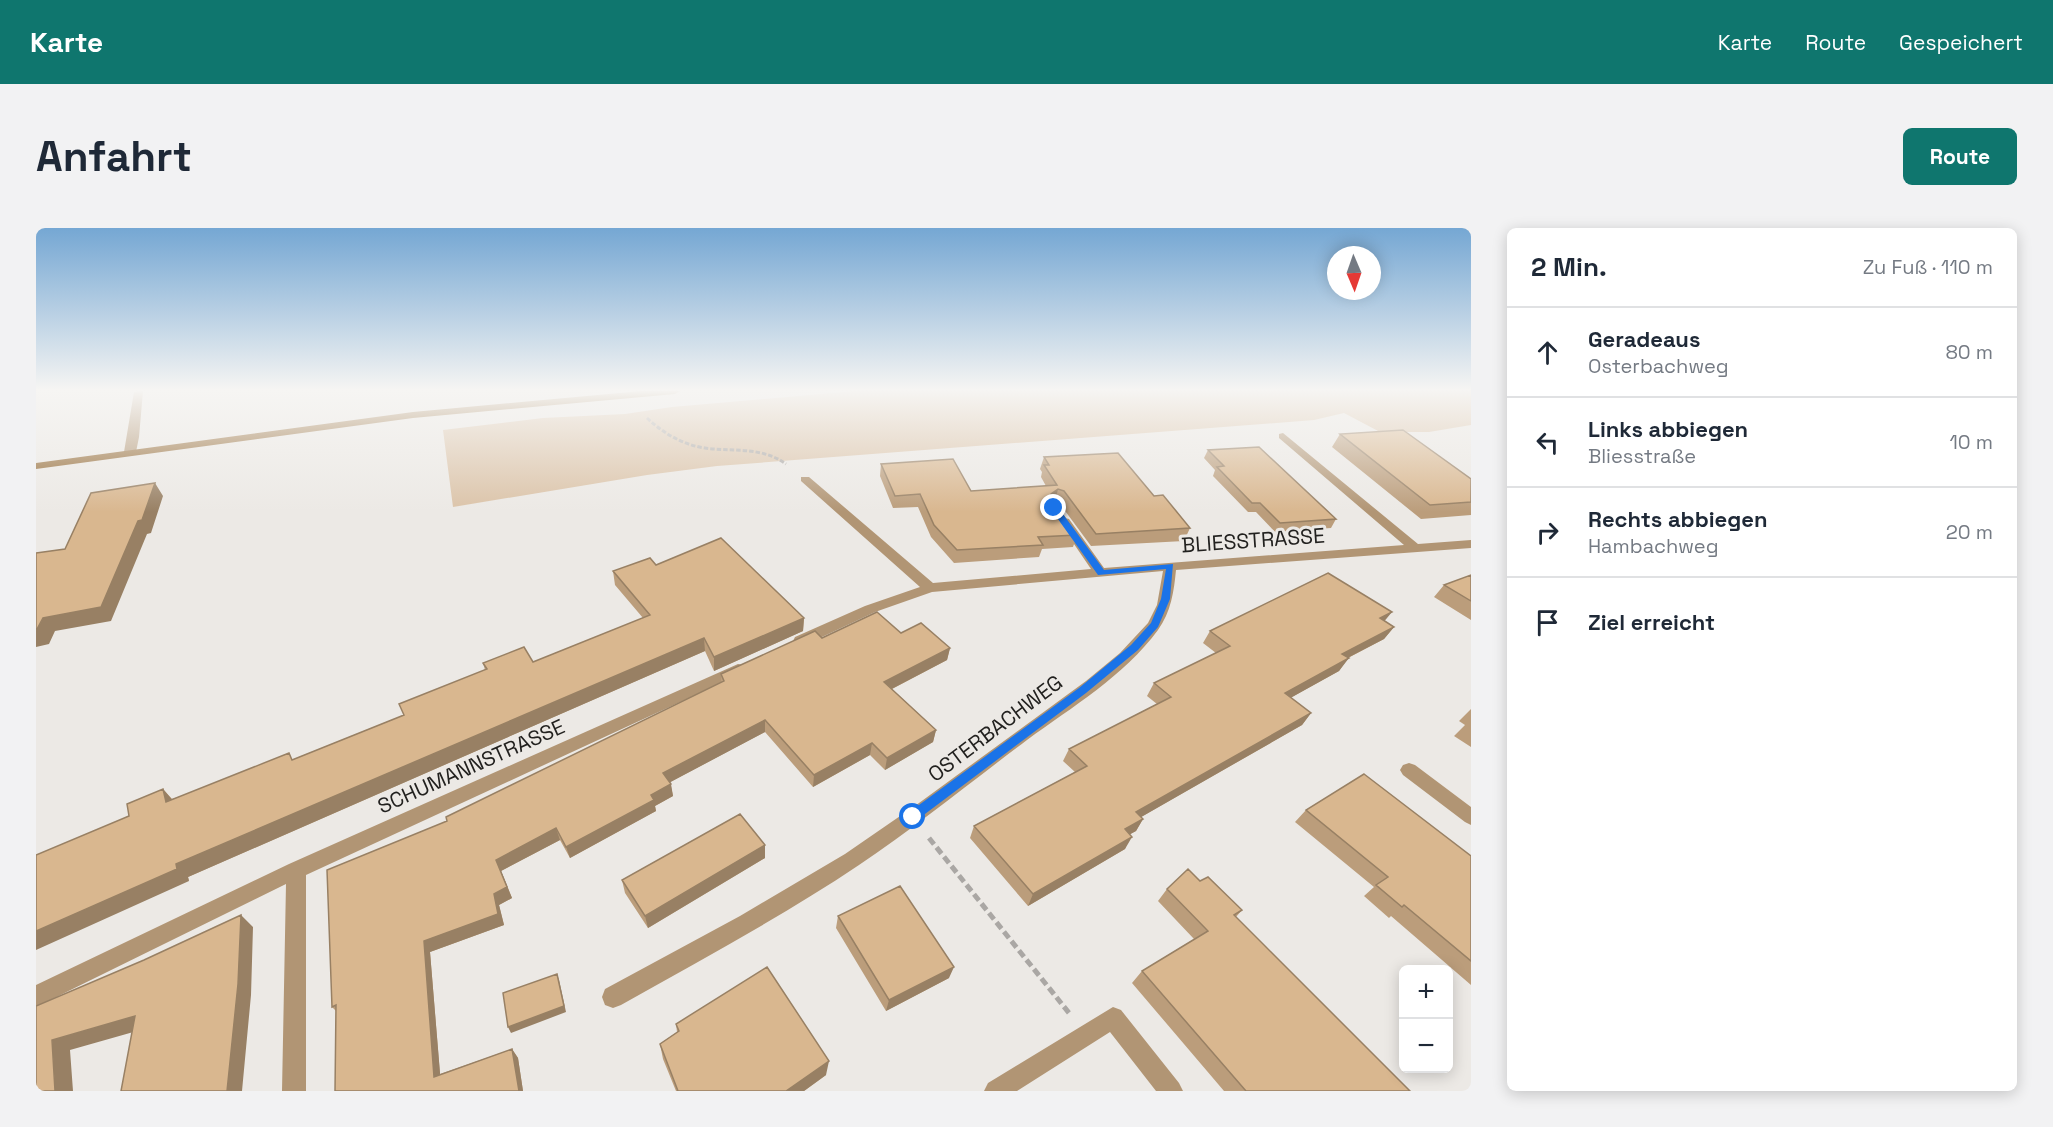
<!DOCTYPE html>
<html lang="de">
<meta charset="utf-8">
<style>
body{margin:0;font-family:"Space Grotesk",sans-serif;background:#f2f2f3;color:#1f2937}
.controls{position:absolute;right:18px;bottom:18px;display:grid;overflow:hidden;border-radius:9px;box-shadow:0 3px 15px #0003}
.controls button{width:54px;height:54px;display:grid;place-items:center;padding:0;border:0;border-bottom:2px solid #e0e1e3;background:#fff;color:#1f2937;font:30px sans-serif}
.compass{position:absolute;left:1291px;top:18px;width:54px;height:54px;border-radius:50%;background:#fff;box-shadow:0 3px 15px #0003;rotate:178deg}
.stop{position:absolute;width:18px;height:18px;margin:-14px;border:4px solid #1a73e8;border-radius:50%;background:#fff}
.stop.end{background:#1a73e8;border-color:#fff;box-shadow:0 2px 6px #0008}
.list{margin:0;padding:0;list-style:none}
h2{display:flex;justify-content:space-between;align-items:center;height:78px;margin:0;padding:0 24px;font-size:26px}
h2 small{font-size:20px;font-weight:400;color:#747a83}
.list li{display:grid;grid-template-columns:39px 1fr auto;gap:18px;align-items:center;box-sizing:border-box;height:90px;padding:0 24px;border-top:2px solid #e0e1e3}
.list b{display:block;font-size:22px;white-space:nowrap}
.list p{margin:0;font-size:20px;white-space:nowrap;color:#747a83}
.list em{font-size:20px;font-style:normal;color:#747a83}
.icon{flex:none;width:33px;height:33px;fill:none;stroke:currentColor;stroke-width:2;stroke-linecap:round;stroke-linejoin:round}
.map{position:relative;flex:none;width:1435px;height:863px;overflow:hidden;border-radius:9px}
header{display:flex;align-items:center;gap:36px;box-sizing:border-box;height:84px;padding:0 30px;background:#0f766e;color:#fff}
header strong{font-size:28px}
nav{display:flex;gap:33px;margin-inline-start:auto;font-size:21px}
.intro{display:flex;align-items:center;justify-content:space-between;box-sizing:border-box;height:144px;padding:0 36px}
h1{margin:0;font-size:42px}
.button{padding:15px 27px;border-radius:9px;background:#0f766e;color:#fff;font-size:21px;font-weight:700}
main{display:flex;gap:36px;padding:0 36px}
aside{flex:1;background:#fff;border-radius:9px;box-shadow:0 3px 15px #0003}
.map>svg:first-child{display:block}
.green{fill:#dbc3a8}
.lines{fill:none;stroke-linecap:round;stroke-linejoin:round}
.path-far1{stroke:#aaa7a4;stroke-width:3;stroke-dasharray:4.5 2;stroke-linecap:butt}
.path{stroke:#aaa7a4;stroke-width:5;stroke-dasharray:8 4;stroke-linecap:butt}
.minor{fill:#b19574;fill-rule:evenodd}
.secondary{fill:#946b37;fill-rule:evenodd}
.wall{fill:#bb9d7b}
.shaded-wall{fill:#988064}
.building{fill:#d9b78f;stroke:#988064;stroke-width:1.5}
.route{fill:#1a73e8}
.labels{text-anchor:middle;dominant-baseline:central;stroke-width:6;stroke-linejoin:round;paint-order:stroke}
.street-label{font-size:21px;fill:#22211f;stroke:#ece9e5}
</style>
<header>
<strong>Karte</strong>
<nav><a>Karte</a><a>Route</a><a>Gespeichert</a></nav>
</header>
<div class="intro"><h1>Anfahrt</h1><a class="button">Route</a></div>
<main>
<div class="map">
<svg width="1435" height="863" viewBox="0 0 1435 863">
<rect width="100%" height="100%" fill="#ece9e5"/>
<path class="green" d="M819 163H1435V197L1393 204H1344L1308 185 1278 192 681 238 611 247 417 279 407 202 507 190 589 186 636 179Z"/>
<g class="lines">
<path class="path-far1" d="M611 190C627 205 647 217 669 220 697 224 725 218 750 236"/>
<path class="path" d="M893 610 1033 785"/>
<path class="minor" d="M107 163 103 209 100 224 94 227 88 224 98 164Z
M1247 205 1382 316 1435 312V320L1140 342C1138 363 1135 384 1122 402 1088 448 1036 479 991 512 935 554 881 598 823 637 747 688 665 732 585 777L577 780 569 777 566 769 569 761 704 688 809 626 883 575 1050 453 1084 425 1112 395 1121 377 1127 343 896 364 839 384 769 417H759L757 413 759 409 829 378 884 359 765 253V249H773L897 355 1055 341 1023 294 1029 290 1033 291 1068 340 1368 317 1243 210V206Z
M702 436 707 437 710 441 707 445 270 647V863H246L250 656 0 779V757L253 636Z
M1373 535 1379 537 1435 579V597L1429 594 1367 547 1364 542 1367 537Z
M1077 779 1085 782 1143 855 1147 863H1120L1074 804 981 863H948L952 855Z"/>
<path class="secondary" d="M605 163H644L639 166 377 190 0 241V235L377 184Z"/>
</g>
<path class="wall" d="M1304 206 1435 251V287L1385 291 1296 219Z
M1172 222 1300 291 1295 300 1239 304 1220 284H1212L1177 248 1179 242 1168 230Z
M1008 229 1118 268 1154 300 1148 313 1055 318 1024 276 1019 274H1018L1041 307 1037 319 1006 321 1003 329 918 335 895 309 882 279 857 280 844 248 845 236 935 263 1010 258 1005 249 1006 244 1004 241Z
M577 343 768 390 767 403 678 443 669 423 152 649 153 653 93 588 127 561 136 571 258 531 368 487 449 442 447 435 497 434 607 390 579 357Z
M1435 347V392L1398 369 1408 357Z
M1349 393 1358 399 1348 411 1312 430 1303 443 1254 470 1275 485 1266 497 1105 589 1107 591 1100 603 1094 606 1089 621 992 678 934 610 938 598 1039 544 1027 533 1033 521 1121 476 1111 468 1118 455 1180 425 1167 415 1174 403Z
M865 405 914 420 911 432 856 461 900 502 897 514 849 542 834 527 777 559 729 504 634 554 637 568 619 578 620 583 534 630 524 612 465 643 476 670 463 677 468 697 394 724 404 846 476 821 482 830 487 863H299L300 783 296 779 411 593 685 454V446L786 410Z
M1435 481V519L1418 508 1429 497 1423 493Z
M1270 582 1435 628V757L1355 688 1353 690 1328 668 1338 659 1259 594Z
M729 617V630L612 700 589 665 586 652Z
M1164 653 1206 682 1200 689 1374 863H1188L1096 755 1106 743 1158 711 1122 673 1131 661Z
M802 688 913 750 850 783 800 700Z
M640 796 790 847 768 863H640L627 831 624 816 641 804Z"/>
<path class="shaded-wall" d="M119 255 127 268 115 305 111 306 75 393 19 403 13 416 0 419V403L7 390 102 293Z
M1022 261 1019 274 1011 278 1015 266Z
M1356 384 1346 396 1344 390Z
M768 390 767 403 678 443V429Z
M1358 399 1348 411 1296 438 1306 426Z
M668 410 669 423 152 649 153 653 0 722V703L140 636Z
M914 420 911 432 846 466 848 454Z
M1313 430 1303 443 1240 478 1249 465Z
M1275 485 1266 497 1093 596 1100 584Z
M729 492V504L629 557 627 545Z
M900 502 897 514 849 542 851 530Z
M836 515 834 527 777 559 778 547Z
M635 556 637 568 619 578 620 583 534 630 530 619 615 567Z
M127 561 139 575 130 574Z
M1107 591 1100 603 1082 613 1089 601Z
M520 600 524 612 465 643 476 670 463 677 468 697 394 724 405 857 398 849 388 713 458 666 460 632Z
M1096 609 1089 621 992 678 997 666Z
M729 617V630L612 700 609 688Z
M205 687 217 699 215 767 206 863H191Z
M918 739 913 750 850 783 853 772Z
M521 746 523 752 530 784 475 805 472 799Z
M99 788 115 799 34 822 37 863H19L16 812Z
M476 821 482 830 487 863H483Z
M793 833 790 847 768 863H750Z"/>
<path class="building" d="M1367 202 1435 251V274L1394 277 1304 206Z
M1223 219 1300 291 1244 295 1224 275H1216L1181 239 1188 238 1172 222Z
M1082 225 1118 268 1127 267 1154 300 1060 306 1028 263 1022 261 1015 266 1014 269 1041 307 1002 309 1007 317 921 322 898 297 884 266 859 268 845 236 917 231 935 263 1021 257 1008 237H1013L1008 229Z
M119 255 106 292 102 293 65 379 7 390 0 403V325L29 321 55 265Z
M685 310 768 390 678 429 668 410 140 636 141 641 0 703V627L93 588 91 576 127 561 130 574 253 525 256 532 368 487 363 476 451 441 447 435 488 419 497 434 614 387 577 343 614 330 620 337Z
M1292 345 1356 384 1344 390 1358 399 1306 426 1313 430 1249 465 1275 485 1100 584 1107 591 1089 601 1096 609 997 666 938 598 1051 538 1033 521 1135 469 1118 455 1194 418 1174 403Z
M1435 347V373L1408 357Z
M841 384 865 405 885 395 914 420 848 454 900 502 851 530 836 515 778 547 729 492 627 545 635 556 615 567 618 572 530 619 520 600 460 632 471 659 458 666 462 686 388 713 398 849 476 821 483 863H299L300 777 296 779 291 642 411 593 410 589 688 453 685 446 779 403 786 410Z
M1328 546 1435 628V733L1368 677 1366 679 1340 657 1352 649 1270 582Z
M704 586 729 617 609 688 586 652Z
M1152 641 1164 653 1172 649 1206 682 1198 687 1374 863H1210L1106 743 1172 703 1131 661Z
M864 658 918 739 853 772 802 688Z
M205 687 202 756 191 863H85L99 788 16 812 19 863H0V778L108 732Z
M731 739 793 833 750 863H642L624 816 643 803 640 796Z
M521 746 528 778 472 799 467 765Z"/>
<linearGradient id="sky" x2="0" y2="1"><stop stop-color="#75a7d3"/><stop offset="0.57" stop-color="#f6f5f3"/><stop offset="1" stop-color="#f6f5f3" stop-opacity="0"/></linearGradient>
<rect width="1435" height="284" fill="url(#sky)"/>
<path class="route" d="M1016 278H1021L1068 342 1137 336 1134 371 1122 399 1102 422 1050 465 881 592H872V585L1043 460 1095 417 1115 395 1125 371 1130 341 1062 347 1014 280Z"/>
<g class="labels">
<g class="street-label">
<text transform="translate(1217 312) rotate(-4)">BLIESSTRASSE</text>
<text transform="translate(959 500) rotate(-37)">OSTERBACHWEG</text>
<text transform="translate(435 538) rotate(-24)">SCHUMANNSTRASSE</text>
</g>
</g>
</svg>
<div class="controls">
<button>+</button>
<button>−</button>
</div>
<svg class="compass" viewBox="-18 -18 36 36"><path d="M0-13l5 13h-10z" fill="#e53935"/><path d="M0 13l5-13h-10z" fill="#747a83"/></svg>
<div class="stop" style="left:877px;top:589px"></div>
<div class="stop end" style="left:1018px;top:280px"></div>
</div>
<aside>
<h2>2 Min.<small>Zu Fuß · 110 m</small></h2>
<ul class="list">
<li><svg class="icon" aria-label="ahead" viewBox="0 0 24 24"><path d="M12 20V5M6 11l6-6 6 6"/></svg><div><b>Geradeaus</b><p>Osterbachweg</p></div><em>80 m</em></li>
<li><svg class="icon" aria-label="left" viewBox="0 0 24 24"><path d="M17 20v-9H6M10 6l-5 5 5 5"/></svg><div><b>Links abbiegen</b><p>Bliesstraße</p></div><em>10 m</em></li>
<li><svg class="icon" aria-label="right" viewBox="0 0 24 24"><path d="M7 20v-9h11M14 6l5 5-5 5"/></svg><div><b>Rechts abbiegen</b><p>Hambachweg</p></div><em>20 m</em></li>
<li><svg class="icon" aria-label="arrive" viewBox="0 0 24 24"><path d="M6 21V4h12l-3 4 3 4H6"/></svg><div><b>Ziel erreicht</b></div></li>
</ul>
</aside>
</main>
